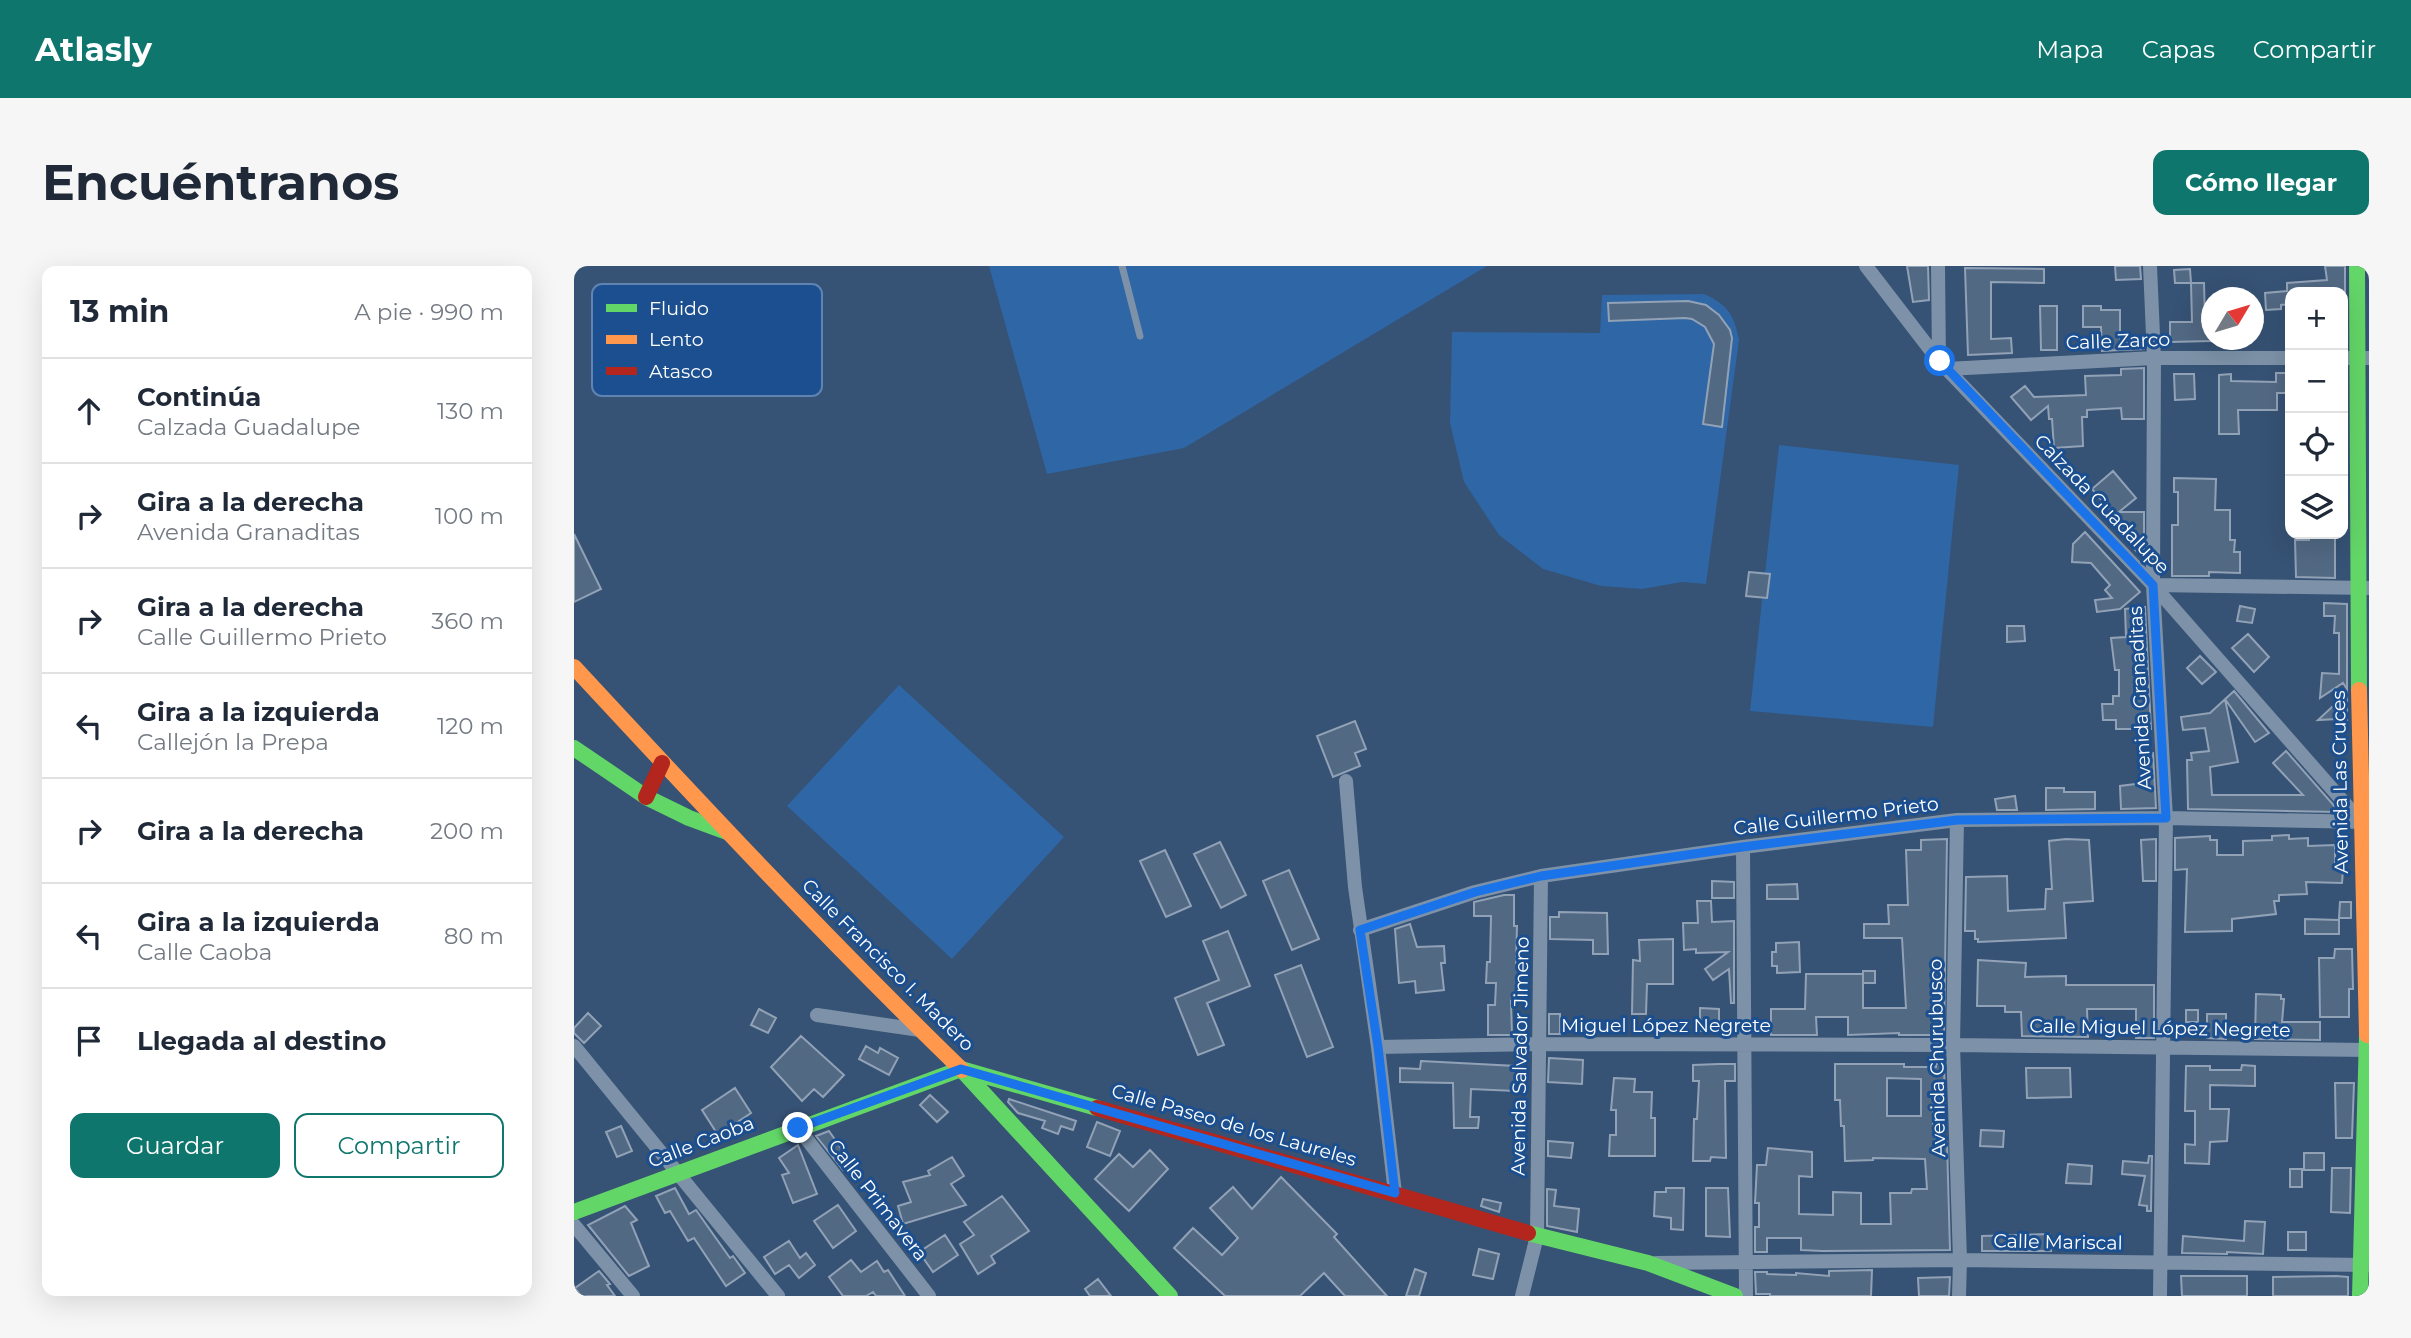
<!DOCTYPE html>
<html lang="es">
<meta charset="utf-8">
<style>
body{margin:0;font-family:Montserrat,sans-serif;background:#f6f6f7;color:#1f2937}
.controls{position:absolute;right:21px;top:21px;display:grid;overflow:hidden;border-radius:14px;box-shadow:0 7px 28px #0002}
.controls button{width:63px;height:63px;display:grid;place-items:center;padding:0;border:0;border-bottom:2px solid #e0e1e3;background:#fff;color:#1f2937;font:35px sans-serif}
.compass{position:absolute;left:1627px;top:21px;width:63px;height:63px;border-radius:50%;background:#fff;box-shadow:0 7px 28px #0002;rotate:52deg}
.stop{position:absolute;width:21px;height:21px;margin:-16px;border:5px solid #1a73e8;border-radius:50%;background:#fff}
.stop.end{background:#1a73e8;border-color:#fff;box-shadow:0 2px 7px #0008}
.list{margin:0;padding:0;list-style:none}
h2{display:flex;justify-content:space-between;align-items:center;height:91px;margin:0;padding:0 28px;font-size:30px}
h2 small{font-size:23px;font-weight:400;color:#747a83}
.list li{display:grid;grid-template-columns:46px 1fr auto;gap:21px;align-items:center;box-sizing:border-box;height:105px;padding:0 28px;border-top:2px solid #e0e1e3}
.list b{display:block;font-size:26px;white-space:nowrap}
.list p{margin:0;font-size:23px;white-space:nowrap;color:#747a83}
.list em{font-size:23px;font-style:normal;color:#747a83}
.actions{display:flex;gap:14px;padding:21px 28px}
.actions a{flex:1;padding:16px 0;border:2px solid #0f766e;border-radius:14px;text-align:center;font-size:24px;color:#0f766e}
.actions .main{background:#0f766e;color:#fff}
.icon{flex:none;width:38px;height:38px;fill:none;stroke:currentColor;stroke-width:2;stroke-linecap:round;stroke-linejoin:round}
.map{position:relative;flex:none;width:1795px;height:1030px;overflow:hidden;border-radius:14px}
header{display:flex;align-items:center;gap:42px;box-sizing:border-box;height:98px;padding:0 35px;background:#0f766e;color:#fff}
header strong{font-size:33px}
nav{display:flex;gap:38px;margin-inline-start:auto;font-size:24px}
.intro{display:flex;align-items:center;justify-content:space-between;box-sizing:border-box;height:168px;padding:0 42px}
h1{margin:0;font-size:49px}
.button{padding:18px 32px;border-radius:14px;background:#0f766e;color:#fff;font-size:24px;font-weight:700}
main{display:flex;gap:42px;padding:0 42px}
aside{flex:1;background:#fff;border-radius:14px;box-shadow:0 7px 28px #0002}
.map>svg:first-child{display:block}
.green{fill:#2f66a5}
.building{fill:#526984;stroke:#92a2b6;stroke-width:2;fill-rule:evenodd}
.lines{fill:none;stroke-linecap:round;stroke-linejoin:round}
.lane{stroke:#7d92a8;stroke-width:7}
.street{stroke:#7d92a8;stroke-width:14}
.fast{stroke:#63d668;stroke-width:16}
.slow{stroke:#ff974d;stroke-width:16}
.jam{stroke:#b3261e;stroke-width:16}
.route{stroke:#1a73e8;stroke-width:9}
.labels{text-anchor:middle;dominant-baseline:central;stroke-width:6;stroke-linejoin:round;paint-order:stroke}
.street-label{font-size:19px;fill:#fff;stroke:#1b4f8f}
.key{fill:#1b4f8f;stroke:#5f84b1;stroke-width:2}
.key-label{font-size:19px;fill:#fff}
</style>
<header>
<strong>Atlasly</strong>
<nav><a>Mapa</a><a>Capas</a><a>Compartir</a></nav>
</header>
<div class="intro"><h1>Encuéntranos</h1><a class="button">Cómo llegar</a></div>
<main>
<aside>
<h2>13 min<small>A pie · 990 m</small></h2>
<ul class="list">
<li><svg class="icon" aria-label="ahead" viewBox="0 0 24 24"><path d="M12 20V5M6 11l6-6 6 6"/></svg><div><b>Continúa</b><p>Calzada Guadalupe</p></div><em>130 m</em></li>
<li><svg class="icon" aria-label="right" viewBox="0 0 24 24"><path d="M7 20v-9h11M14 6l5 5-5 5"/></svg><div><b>Gira a la derecha</b><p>Avenida Granaditas</p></div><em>100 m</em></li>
<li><svg class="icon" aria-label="right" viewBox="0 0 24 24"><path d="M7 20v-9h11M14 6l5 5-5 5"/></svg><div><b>Gira a la derecha</b><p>Calle Guillermo Prieto</p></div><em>360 m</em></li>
<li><svg class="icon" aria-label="left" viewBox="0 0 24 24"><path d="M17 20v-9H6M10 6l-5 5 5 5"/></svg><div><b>Gira a la izquierda</b><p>Callejón la Prepa</p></div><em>120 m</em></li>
<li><svg class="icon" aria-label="right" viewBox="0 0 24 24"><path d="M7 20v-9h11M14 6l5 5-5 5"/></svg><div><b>Gira a la derecha</b></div><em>200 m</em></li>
<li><svg class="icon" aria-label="left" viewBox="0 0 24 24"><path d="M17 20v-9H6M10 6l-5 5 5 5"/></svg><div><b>Gira a la izquierda</b><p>Calle Caoba</p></div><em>80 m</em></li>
<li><svg class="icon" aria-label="arrive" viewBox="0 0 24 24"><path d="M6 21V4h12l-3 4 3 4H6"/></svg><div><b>Llegada al destino</b></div></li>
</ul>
<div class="actions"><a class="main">Guardar</a><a>Compartir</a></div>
</aside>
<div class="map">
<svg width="1795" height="1030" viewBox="0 0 1795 1030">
<rect width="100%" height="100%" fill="#365274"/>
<path class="green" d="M415 0H913L610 182 473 208Z
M1130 28C1154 39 1160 48 1165 74L1132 318 1108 316 1068 323 1027 320 969 303 925 269 890 216 876 157 878 66 1026 67 1028 29Z
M1205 179 1385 199 1359 461 1176 445Z
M325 419 490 571 378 693 213 540Z"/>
<path class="building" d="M1333 0H1354L1355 34 1339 36Z
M1541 0H1566L1567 13 1542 14Z
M1751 0H1771V26H1716V38L1707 39V43L1692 44 1691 27 1713 25V17L1753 14Z
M1391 2 1470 3V17L1417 16V73L1437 72 1438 87 1394 89Z
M1616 3 1617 17H1601L1600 4Z
M1617 17H1630L1631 53H1637V75L1596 76V56H1618Z
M1114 35 1132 39 1145 49 1156 64 1158 72 1148 161 1129 158 1140 78 1131 61 1118 53 1111 52 1035 55 1034 37Z
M1466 40H1483V84H1467Z
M1509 40H1527V44H1546V84L1528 85 1527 61H1509Z
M1769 55H1772L1773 82H1769Z
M1546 77H1570V83L1547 84Z
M1570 102V153H1548L1547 142 1513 144V151H1508L1509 180 1480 182 1478 153H1475L1474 140 1457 154 1437 131 1451 120 1460 131 1512 129 1511 110 1547 109V103Z
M1769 102H1773V179H1769Z
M1702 107H1716V127H1703V144H1664L1665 168H1645V109L1657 108V115L1702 116Z
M1600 108H1620L1621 133 1601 134Z
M1539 205 1562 232 1545 246H1570V286H1563L1541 260 1546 256 1518 223Z
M1600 212 1642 213 1641 244H1656V274H1661L1660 286H1666V307L1635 306V310H1598V259H1604V226H1600Z
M1773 223V262H1769V224Z
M1511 266 1566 326 1546 343 1523 346 1521 334 1538 332 1531 324 1536 319 1517 297 1498 296 1499 278Z
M0 268 27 323 0 336Z
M1735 268H1761V312L1722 311 1721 274H1735Z
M1175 306 1196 308 1193 332 1172 330Z
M1750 337 1773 338V423L1769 417 1746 432 1748 407 1765 408V367H1760L1761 350H1750Z
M1666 340 1681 343 1678 357 1663 355Z
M1571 341 1577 463H1542V454H1529L1528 438H1539V430H1545V404H1541L1537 372 1552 371 1551 343Z
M1433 360H1450L1451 375 1433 376Z
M1674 368 1695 391 1680 406 1658 382Z
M1626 390 1642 406 1628 418 1613 402Z
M1660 425 1695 467 1681 476 1651 433 1664 496 1636 501 1638 529H1729L1699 497 1712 485 1763 543 1762 546 1614 543 1613 494H1618L1617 487 1635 485 1631 462 1609 464 1607 451 1636 447Z
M1773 427V460H1763V453L1744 454Z
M781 455 792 483 781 487 786 500 759 511 743 470Z
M1579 487 1582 542 1547 543 1546 520 1570 517 1568 488Z
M1472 522H1490V526H1521V543L1472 544Z
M1441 530 1443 544H1423L1421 533Z
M1715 569V573L1734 572V580L1761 579V603L1769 604 1768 617 1732 616 1733 628 1705 629V635H1700L1702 648 1658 653V665L1611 666 1613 603 1601 604V572L1636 570V574H1643V589H1669V575L1698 574V570Z
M1373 573 1370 769H1325V767L1274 769V751H1242L1243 769H1197V743H1231L1232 708H1289V742H1332L1328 672H1290V658H1315L1314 639H1334L1332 584H1347V574Z
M1492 573 1515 574 1519 635 1490 637 1492 672 1404 676V673H1401V665H1391L1392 611 1433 610 1434 645 1471 643 1472 623H1478L1475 575Z
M1582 573V615H1569L1567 574Z
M646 576 672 629 647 642 620 588Z
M591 584 617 640 592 651 566 595Z
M715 604 745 673 718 684 689 615Z
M1138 615 1160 616V632H1138Z
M1223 618 1224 633H1193V619Z
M930 629H940V660H943L942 697 945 698 944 736 937 735 938 769H914V739H921L922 717H912L913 696H916L917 650H900V636Z
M1123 635H1137L1138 656 1160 655V737H1157L1155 703 1139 714 1131 703 1154 686 1122 687V683L1110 684 1109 657H1124Z
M1766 636H1777V652H1765Z
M985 646 1033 647 1034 688H1019V674L976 673V651H985Z
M1731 653 1765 654V668H1731Z
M836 658 843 681 870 680 871 697H867L870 724 842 727 841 715 825 717 821 663Z
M654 665 676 720 633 737 650 779 624 789 601 732 645 714 629 675Z
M1099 673V718H1073L1072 748H1058L1059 694 1066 695 1065 674Z
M1225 676 1226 706 1203 707V700H1198V686H1202V677Z
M1761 683H1778L1779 723H1775V751H1746L1745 692H1760Z
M1404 694 1452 697 1451 711 1492 710V719H1580V772H1562V743H1513L1514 771 1448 770 1447 746H1431V740H1403Z
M727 699 759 781 733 791 701 709Z
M1289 705H1301V717H1289Z
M1682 728 1707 729V733H1710L1708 756H1746V774L1681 773Z
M1126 742 1145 743V757H1139V764L1126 765Z
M185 743 202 752 194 767 177 759Z
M1612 744H1624V756H1612Z
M14 747 27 760 10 777 0 767V762Z
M975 748H986V768H975Z
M1633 748H1652V773L1633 772Z
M227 770 270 809 249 831 240 823 228 835 197 801Z
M292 780 304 787 306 782 324 792 315 809 285 793Z
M975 792 1009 794 1008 818 974 816Z
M847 795 942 800 941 825 897 823 896 851H905L904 862H880L879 817 826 816V802L846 803Z
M1145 798H1161V815H1151L1152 892 1137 891 1136 895H1119L1120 853H1123L1125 815H1119V799Z
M1261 798H1330V801H1362V798H1370L1371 838H1359V870H1362L1361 877 1373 876 1376 984 1248 985 1227 984V972H1193V986H1181V961H1185V937H1181L1183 899H1192L1194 882 1238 886V911L1225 910V948L1259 949V926L1287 927V958H1317L1316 927H1337L1338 923H1353L1351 893 1299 892V894L1271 895 1270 860H1267L1266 834H1261ZM1313 812 1347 813V850H1313Z
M1668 799 1681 800V820L1636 819V843H1655L1653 875 1636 876 1635 898 1611 897V878L1621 879V845H1611L1612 800H1636V804H1667Z
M1452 802H1496L1497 831 1453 832Z
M1040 812 1061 813 1060 826H1078L1077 852H1081V890H1035L1036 869H1042V844H1037Z
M1761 817H1780L1778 872H1762Z
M161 822 177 847 144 869 128 844Z
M356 829 374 846 363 856 346 839Z
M435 833 502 855 499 864 487 860 484 868 468 862 471 855 444 847 434 836Z
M523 856 546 865 536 890 513 881Z
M47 860 58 885 43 891 32 866Z
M1407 864 1430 865 1429 881 1406 880Z
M255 865 278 898 269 904 242 870Z
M974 875 999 877 997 892 974 890Z
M224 879 243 928 219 937 208 909 215 907 205 892Z
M576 884 594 903 555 945 521 913 545 888 559 901Z
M1730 887H1750V904H1730Z
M1575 890H1578L1577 945H1573V940L1565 939 1571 910 1548 908 1549 895 1574 897Z
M378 891 390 910 377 918 392 939 329 958 324 940 337 936 329 916 356 909 354 905Z
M1494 898 1518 900 1517 918 1492 917Z
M1758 902H1777L1776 947 1757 946Z
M1716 903H1728V921H1716Z
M707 911 763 968 760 971 813 1030H771L750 1007 726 1030H651L600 982 619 962 648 989 664 972 636 942 659 921 678 943Z
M101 922 115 948 122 944 156 992 159 990 171 1007 152 1020 120 972 114 975 96 945 91 947 82 930Z
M1092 922H1110L1109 964 1097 963V952L1080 950 1081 926H1092Z
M1132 922H1154L1156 971 1132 970Z
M973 923 982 924 980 940 1005 943 1003 966 973 960Z
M428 930 455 965 417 990 421 997 404 1008 386 978 400 969 390 956Z
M909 933 927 937 925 946 907 940Z
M264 939 282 965 259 982 240 955Z
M51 940 63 954 57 957 75 1000 55 1010 14 959Z
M1671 955 1691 956 1689 988 1653 986V988L1608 987 1609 970 1670 975Z
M1714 966H1732V984H1714Z
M1476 968 1477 985H1408V970Z
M371 969 384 989 359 1006 345 986Z
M215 975 226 992 232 987 241 999 225 1012 215 999 201 1008 190 991Z
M905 983 925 988 919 1013 899 1009Z
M277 994 287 1006 303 995 310 1006 314 1004 331 1030H302L299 1026 292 1030H269L255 1011Z
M841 1003 852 1007 845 1030H832Z
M1298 1004 1297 1030H1196V1028H1182L1181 1006H1193V1008L1222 1009V1007L1255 1010V1005Z
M25 1005 36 1018 33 1019 41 1030H7L1 1022Z
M1607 1010H1673V1030H1608Z
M1762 1010 1774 1011V1030H1699V1011Z
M1376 1011 1375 1030H1345L1344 1012Z
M524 1013 537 1030H516L511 1023Z"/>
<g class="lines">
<path class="lane" d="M548 0 566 70"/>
<path class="street" d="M1292 0 1365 95 1579 319 1789 558
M1364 0 1365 95
M1576 0 1580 92 1579 319 1592 552 1586 1030
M1769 92H1795
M1373 103 1580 92H1716
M1579 319 1795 322
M772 515 781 621 804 781 821 927
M1383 554 1379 779 1386 994 1385 1030
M1169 581 1172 1030
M786 664 901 626 967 610 1169 581 1383 554 1592 552 1794 556
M243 749 346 764
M0 780 204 1030
M804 781 965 778 1379 779 1795 784
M224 862 355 1030
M0 959 59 1030
M1082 997 1386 994 1794 999
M948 1030 963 970 967 610"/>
<path class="fast" d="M1783 0 1785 424
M0 482 72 531 115 552 153 566
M388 804 596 1030
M0 946 387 803 523 842
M954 967 1074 997 1161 1030
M1786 1030 1793 769"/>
<path class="slow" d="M0 401C127 538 254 674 388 804
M1785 424 1793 769"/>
<path class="jam" d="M72 531 88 497
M523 842 954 967"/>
</g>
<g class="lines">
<path class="route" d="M224 862 387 803 821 927 804 781 786 664 901 626 967 610 1168 581 1383 554 1592 552 1579 319 1366 95"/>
</g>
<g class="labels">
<g class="street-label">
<text transform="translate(1544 75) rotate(-2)">Calle Zarco</text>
<text transform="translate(1528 238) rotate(46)">Calzada Guadalupe</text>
<text transform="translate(1566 432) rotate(-93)">Avenida Granaditas</text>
<text transform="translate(1766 516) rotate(-91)">Avenida Las Cruces</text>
<text transform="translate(1262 550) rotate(-7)">Calle Guillermo Prieto</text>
<text transform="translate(314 699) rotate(45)">Calle Francisco I. Madero</text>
<text x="1092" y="759">Miguel López Negrete</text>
<text transform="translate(1586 762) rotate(1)">Calle Miguel López Negrete</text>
<text transform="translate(946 790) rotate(-89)">Avenida Salvador Jimeno</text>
<text transform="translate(1363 792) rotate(-91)">Avenida Churubusco</text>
<text transform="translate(660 859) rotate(16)">Calle Paseo de los Laureles</text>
<text transform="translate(127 876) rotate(-21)">Calle Caoba</text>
<text transform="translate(304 934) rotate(52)">Calle Primavera</text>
<text transform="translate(1484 976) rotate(1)">Calle Mariscal</text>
</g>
</g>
<rect x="18" y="18" width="230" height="112" rx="10" class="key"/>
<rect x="32" y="38" width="31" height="8" fill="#63d668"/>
<rect x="32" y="69" width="31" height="9" fill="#ff974d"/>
<rect x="32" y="101" width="31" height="8" fill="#b3261e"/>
<g class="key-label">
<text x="75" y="49">Fluido</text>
<text x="75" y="80">Lento</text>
<text x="75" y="112">Atasco</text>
</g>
</svg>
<div class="controls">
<button>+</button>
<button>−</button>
<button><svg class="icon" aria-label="locate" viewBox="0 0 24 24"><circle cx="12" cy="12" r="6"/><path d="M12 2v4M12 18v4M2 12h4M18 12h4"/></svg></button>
<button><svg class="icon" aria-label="layers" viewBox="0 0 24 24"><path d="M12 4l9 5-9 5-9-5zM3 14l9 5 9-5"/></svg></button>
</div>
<svg class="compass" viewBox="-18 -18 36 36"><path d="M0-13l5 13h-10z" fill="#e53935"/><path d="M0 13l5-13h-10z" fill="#747a83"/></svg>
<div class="stop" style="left:1366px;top:95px"></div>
<div class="stop end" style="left:224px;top:862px"></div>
</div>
</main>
